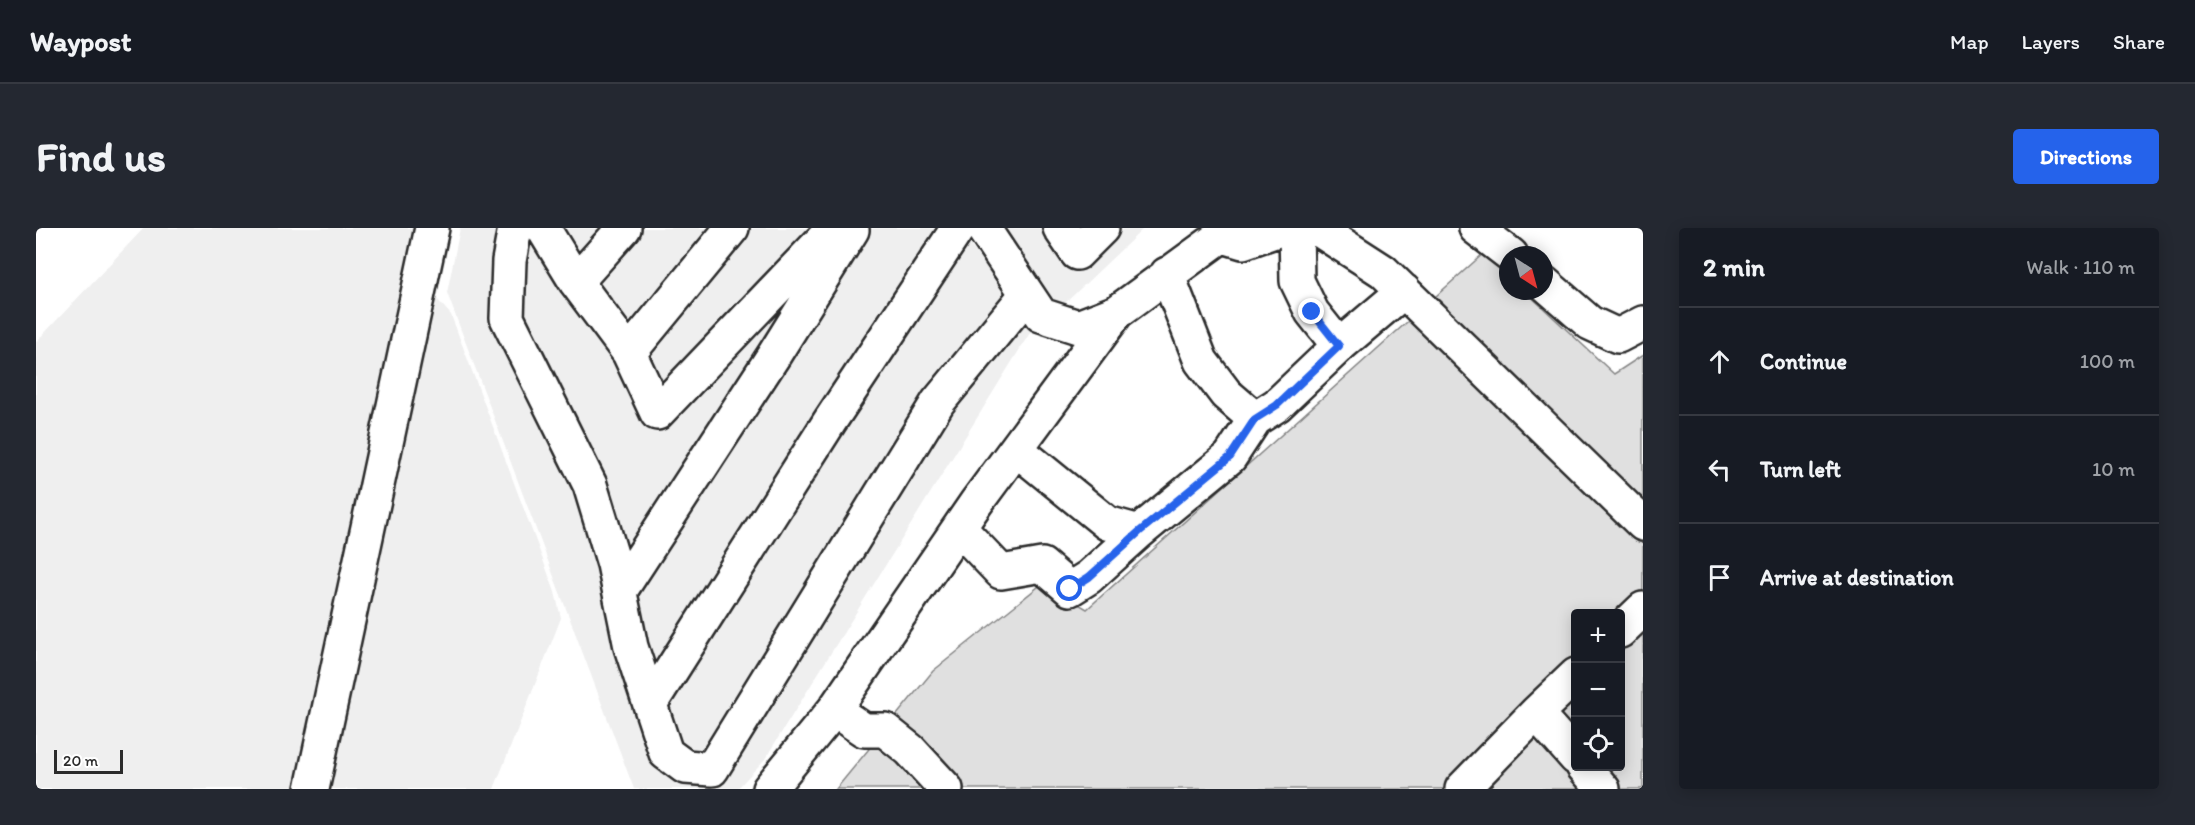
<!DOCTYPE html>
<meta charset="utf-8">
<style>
body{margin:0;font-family:Itim,sans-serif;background:#242831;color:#f1f3f6}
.controls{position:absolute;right:18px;bottom:18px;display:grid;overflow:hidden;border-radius:6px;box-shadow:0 3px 15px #0003}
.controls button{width:54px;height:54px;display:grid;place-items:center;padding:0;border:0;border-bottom:2px solid #363941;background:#171b24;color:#f1f3f6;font:30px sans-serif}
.compass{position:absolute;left:1463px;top:18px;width:54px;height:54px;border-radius:50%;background:#171b24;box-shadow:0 3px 15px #0003;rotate:144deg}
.scale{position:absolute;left:18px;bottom:15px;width:69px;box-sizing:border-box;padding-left:6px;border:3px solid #2b2b2b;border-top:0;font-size:16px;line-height:21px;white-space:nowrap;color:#2b2b2b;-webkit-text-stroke:4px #fff;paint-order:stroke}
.stop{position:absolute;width:18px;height:18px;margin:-14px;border:4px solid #2563eb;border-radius:50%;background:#fff}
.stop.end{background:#2563eb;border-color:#fff;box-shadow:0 2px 6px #0008}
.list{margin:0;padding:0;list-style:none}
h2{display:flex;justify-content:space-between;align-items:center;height:78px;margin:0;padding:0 24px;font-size:26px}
h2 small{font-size:20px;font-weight:400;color:#9ea1a6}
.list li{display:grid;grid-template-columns:39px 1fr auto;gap:18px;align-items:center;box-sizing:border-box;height:108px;padding:0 24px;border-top:2px solid #363941}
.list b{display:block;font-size:22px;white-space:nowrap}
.list em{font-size:20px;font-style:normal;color:#9ea1a6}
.icon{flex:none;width:33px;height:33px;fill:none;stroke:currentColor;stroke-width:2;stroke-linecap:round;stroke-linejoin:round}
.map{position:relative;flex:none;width:1607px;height:561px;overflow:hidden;border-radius:6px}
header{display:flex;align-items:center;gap:36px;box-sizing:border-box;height:84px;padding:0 30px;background:#171b24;border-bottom:2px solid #363941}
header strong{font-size:28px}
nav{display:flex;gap:33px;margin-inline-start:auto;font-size:21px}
.intro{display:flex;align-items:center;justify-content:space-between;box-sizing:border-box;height:144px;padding:0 36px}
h1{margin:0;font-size:42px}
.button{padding:15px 27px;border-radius:6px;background:#2563eb;color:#fff;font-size:21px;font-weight:700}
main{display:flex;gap:36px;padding:0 36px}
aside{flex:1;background:#171b24;border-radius:6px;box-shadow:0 3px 15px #0003}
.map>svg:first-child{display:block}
.built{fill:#efefef}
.green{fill:#e0e0e0;stroke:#868686;stroke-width:1.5;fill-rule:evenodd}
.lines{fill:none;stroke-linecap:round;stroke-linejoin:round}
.minor-casing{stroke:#2b2b2b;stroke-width:38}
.minor{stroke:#fff;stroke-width:33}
.route{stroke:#2563eb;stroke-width:8}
</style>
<header>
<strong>Waypost</strong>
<nav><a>Map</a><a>Layers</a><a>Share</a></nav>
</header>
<div class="intro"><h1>Find us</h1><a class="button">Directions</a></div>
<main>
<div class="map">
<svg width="1607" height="561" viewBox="0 0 1607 561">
<rect width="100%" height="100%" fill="#fff"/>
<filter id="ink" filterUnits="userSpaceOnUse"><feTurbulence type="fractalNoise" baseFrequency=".0167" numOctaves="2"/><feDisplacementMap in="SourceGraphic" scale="12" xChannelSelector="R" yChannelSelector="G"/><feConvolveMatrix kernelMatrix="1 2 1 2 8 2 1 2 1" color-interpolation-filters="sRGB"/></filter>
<g filter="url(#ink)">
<path class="built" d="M108 0H416L401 71 415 87 519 364 525 390 458 561H0V114Z
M424 0H921L997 100 729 531 701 561H598L411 65Z
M963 0H1108L1025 79 1006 68Z"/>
<path class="green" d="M1448 25 1472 47V63H1489L1578 146 1607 127V561H800L897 443 1007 355 1051 381ZM1540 386H1584V538H1540Z"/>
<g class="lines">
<defs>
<path id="minor" d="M479 0 473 33 471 90 554 257 578 336 595 419 630 525 649 539 676 541 902 174 991 66
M507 0 540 54 593 125 621 185 798 0
M947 0 1005 87 1042 99 1081 84
M1024 0 1041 25 1066 0
M1189 0 1184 7 1207 14 1247 0
M1260 0 1261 53 1276 84 1303 118
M1274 0 1285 3 1347 43 1607 296
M1440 0 1475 27
M1131 46 1165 133 1190 166 1219 191
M540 54 588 0
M1508 55 1554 95 1582 108 1607 95
M593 125 696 0
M980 221 1071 295 1103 304
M923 300 965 344 1006 337 1034 361 1053 349 1103 304 1194 229 1219 191 1241 177 1303 118 1368 63
M584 363 738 127 816 2
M1584 403 1607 381
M1540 447 1500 485 1540 530
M614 476 794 193 922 0
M798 482 828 502H849L874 522 910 561
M1547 538 1567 561
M276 561 396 0
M733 561 798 482 940 275 1081 84 1196 0
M1426 561 1500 485"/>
</defs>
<use href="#minor" class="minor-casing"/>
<use href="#minor" class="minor"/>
</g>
</g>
<g class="lines" filter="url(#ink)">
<path class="route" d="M1034 361 1053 349 1103 304 1194 229 1219 191 1241 177 1303 118 1276 84"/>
</g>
</svg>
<div class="controls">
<button>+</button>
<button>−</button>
<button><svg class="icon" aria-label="locate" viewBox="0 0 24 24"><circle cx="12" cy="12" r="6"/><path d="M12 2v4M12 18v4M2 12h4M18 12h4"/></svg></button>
</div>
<svg class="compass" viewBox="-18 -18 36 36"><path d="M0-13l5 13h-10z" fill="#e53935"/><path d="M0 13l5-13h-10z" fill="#9ea1a6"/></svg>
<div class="scale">20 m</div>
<div class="stop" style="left:1034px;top:361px"></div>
<div class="stop end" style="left:1276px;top:84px"></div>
</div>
<aside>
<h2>2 min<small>Walk · 110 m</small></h2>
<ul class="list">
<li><svg class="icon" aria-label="ahead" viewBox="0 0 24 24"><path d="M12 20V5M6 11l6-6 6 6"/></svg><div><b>Continue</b></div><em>100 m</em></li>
<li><svg class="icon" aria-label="left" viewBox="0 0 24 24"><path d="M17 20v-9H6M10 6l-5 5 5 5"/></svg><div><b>Turn left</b></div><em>10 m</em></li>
<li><svg class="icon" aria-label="arrive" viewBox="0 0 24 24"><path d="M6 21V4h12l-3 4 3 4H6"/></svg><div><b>Arrive at destination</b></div></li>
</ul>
</aside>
</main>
